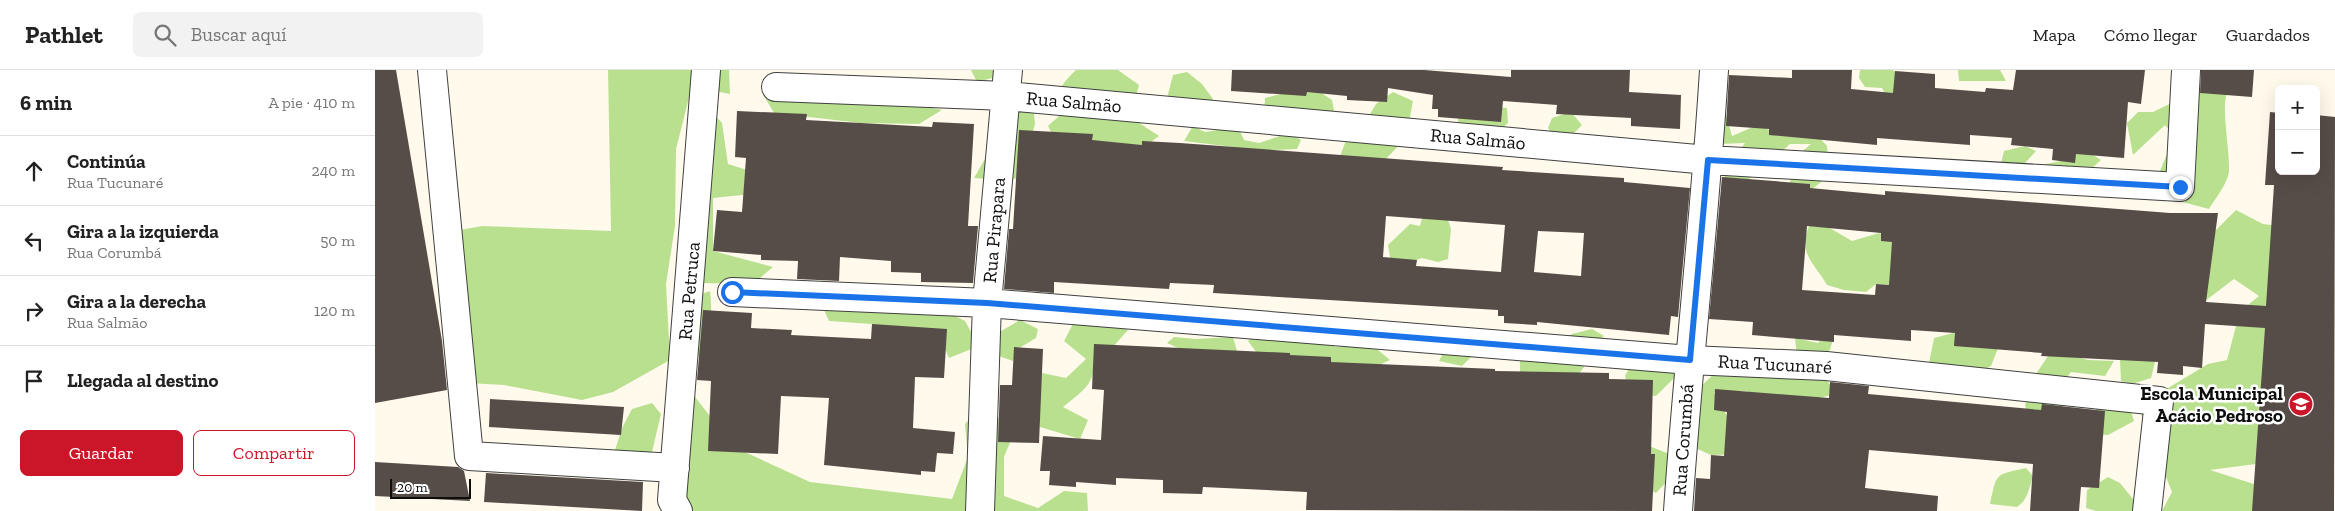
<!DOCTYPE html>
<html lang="es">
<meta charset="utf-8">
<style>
body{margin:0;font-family:"Zilla Slab",serif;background:#f2f2f2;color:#222}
.controls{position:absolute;right:15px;top:15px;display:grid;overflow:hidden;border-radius:8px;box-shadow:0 5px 20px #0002}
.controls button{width:45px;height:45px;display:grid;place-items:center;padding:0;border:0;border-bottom:1px solid #e0e0e0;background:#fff;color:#222;font:25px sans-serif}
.scale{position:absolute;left:15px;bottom:12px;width:81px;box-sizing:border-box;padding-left:5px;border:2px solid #0d0d0d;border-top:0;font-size:14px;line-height:18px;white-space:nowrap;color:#0d0d0d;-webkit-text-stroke:4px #fff;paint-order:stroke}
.stop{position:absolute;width:15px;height:15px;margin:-11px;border:4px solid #1a73e8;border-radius:50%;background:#fff}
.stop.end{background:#1a73e8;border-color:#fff;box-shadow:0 1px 5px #0008}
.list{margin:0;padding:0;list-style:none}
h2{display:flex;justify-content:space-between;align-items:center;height:65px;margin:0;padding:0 20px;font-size:21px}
h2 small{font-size:16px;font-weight:400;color:#767676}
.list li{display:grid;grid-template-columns:32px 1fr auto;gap:15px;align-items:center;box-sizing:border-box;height:70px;padding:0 20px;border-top:1px solid #e0e0e0}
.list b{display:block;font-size:19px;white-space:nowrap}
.list p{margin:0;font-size:16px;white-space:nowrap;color:#767676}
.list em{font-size:16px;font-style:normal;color:#767676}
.actions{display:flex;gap:10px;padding:15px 20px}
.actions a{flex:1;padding:11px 0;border:1px solid #cb162a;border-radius:8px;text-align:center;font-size:18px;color:#cb162a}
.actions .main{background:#cb162a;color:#fff}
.icon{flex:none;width:28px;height:28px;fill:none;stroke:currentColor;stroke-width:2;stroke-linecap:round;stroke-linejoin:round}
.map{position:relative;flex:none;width:1960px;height:441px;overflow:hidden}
header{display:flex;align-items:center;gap:30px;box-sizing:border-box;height:70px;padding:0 25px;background:#fff;border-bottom:1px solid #e0e0e0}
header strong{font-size:24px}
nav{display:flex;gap:28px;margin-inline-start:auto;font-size:18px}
.search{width:350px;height:45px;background:#f2f2f2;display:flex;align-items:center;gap:12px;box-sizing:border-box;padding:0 18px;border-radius:8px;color:#767676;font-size:19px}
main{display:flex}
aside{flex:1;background:#fff}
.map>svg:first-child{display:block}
.forest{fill:#b9e08f}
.building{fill:#574d48;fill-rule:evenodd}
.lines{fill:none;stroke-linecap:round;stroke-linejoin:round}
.minor-casing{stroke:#404040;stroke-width:30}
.minor{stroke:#fff;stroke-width:28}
.route{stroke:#1a73e8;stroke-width:6}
.labels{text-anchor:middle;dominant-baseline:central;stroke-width:5;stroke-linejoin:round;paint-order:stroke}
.street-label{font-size:19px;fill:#0d0d0d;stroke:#fff}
.poi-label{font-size:19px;font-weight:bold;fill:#0d0d0d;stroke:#fff;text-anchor:end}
</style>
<header>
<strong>Pathlet</strong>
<div class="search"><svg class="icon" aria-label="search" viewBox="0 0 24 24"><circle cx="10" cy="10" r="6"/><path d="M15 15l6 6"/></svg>Buscar aquí</div>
<nav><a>Mapa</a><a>Cómo llegar</a><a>Guardados</a></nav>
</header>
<main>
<aside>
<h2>6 min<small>A pie · 410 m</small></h2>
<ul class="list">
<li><svg class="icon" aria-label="ahead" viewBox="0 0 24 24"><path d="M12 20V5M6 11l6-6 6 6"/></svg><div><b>Continúa</b><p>Rua Tucunaré</p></div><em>240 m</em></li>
<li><svg class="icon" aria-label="left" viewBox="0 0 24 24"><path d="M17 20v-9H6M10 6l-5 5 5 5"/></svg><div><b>Gira a la izquierda</b><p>Rua Corumbá</p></div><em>50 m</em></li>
<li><svg class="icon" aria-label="right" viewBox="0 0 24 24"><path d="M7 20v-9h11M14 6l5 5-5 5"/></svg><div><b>Gira a la derecha</b><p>Rua Salmão</p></div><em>120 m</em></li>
<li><svg class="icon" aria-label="arrive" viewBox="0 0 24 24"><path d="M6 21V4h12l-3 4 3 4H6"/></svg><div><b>Llegada al destino</b></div></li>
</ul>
<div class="actions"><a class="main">Guardar</a><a>Compartir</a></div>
</aside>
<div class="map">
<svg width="1960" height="441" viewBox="0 0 1960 441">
<rect width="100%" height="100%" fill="#fffaec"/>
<path class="forest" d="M233 0H321L301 79 300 156 291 214 295 290 238 322 207 330 129 315 93 313 80 161 107 156 236 161Z
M335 0H354L355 24 340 21Z
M596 0H633L632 4 602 12Z
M701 0H743L764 15 760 30 752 45 784 66 769 77 765 75 681 71 673 56 684 46C681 22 684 16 701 0Z
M1485 0H1518L1535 16 1515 34 1507 18 1490 17 1484 8Z
M1583 0H1625L1631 11H1584Z
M812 2 827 14 838 29 833 36 792 28 798 5Z
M936 16 957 30 961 51 889 43 890 28Z
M1821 21 1852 23C1846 38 1855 81 1854 101 1853 113 1840 129 1834 139L1800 130 1785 101 1799 66 1790 55 1758 85 1752 53 1763 42H1778Z
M1018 22 1038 31 1031 68 1003 97 964 89 970 73 989 54 1001 34Z
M389 26 510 28 567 40 544 54 486 53 399 43Z
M658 35 660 54 652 80 651 108 625 110 599 108 636 44Z
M1114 36 1132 38 1133 53 1105 78 1095 83 1084 68 1083 48Z
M335 40 347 53 353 94 391 106 377 124 338 128V181L398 197 378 214 324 213Z
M1350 41 1357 66 1385 54 1402 66 1441 64 1452 76 1454 106 1428 126 1415 115 1417 90 1436 74H1415C1398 90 1380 102 1364 119L1350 110 1347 93 1361 84 1370 73 1317 75 1327 58Z
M1196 42 1207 55 1192 70 1179 66 1173 58 1177 48Z
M818 56 830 62 863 57 869 70 884 73 914 63 926 70 922 79 898 80 862 93 858 77 809 71Z
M1650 76 1661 81 1638 106 1624 102 1629 81Z
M1697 81 1713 82 1726 90C1700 115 1696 109 1666 95L1686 91Z
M1861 140 1888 154 1914 157 1881 394 1835 400 1907 423 1896 441H1787L1797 422 1763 336 1833 294 1852 290 1861 256V245L1884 226 1859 209 1817 241 1836 165Z
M1072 147 1076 159 1073 189 1063 192 1047 188 1030 194 1016 193 1013 175 1035 154 1045 156 1047 148Z
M1434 156 1453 157 1477 171 1504 163 1517 169 1521 202 1514 215 1501 214 1491 222 1469 220 1452 215C1439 192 1423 185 1434 156Z
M335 221C338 245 335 264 327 286H307L313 229Z
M561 236 590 251 604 276 574 288 564 266 505 271 497 254 454 251 449 240Z
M645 250 663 259 661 268 641 280 638 291 621 285V264Z
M729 250 753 260 736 279 719 274C721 311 717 314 688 337L713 350 705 369 665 357 661 328 667 303 691 308 711 289 689 271 699 252Z
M886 259 930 263 961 277 997 275 1015 290 995 299 887 290 873 271Z
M1217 259 1229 266 1209 283V297L1200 309 1145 302V278L1175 280 1197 264Z
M1452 263 1459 265 1455 280 1439 288 1422 287 1420 268 1443 273Z
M1578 263 1624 276 1616 296 1592 309 1553 298 1559 268Z
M799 267 821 269 858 267 862 281 847 290 803 278 792 273Z
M1076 268 1098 285 1087 296 1064 291Z
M1760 279 1780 292 1776 308 1757 314 1746 311 1745 290Z
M1677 280 1713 290 1739 291 1730 306 1696 302 1686 315 1688 344 1653 349 1650 334 1661 319V304Z
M1260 286 1305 302 1281 326 1253 322 1250 306Z
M1344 299 1447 303 1461 324 1430 331 1399 335 1371 321 1339 322 1373 384 1336 385 1318 377 1320 322Z
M317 323 359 377 435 412 577 429 593 387 590 354 608 333 639 363 629 387V426L663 438 689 421 712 423 713 441H303Z
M1729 330 1753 332 1759 351 1733 365 1721 364 1714 347Z
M277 333 286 344 276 386 256 389 240 380 247 358 257 339Z
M1261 371 1292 383 1301 393 1300 403 1281 423 1256 410Z
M1651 398 1658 406C1654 418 1653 430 1642 437L1615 434C1622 403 1619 405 1651 398Z
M1733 407 1745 413 1758 429V441H1721L1711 438 1712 420Z"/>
<path class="building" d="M0 0H21L67 271 72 320 0 333Z
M857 0H1049L1136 7V0H1255L1254 22 1306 25 1305 59 1256 56V48L1181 44 1182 35 1128 31 1126 52 1063 47V39H1057L1058 25 1013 18 1012 32 972 30V26L932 22 931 26 856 21Z
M1417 0H1477L1476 19 1518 23 1520 1 1560 4V18L1610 22 1611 18 1638 20 1641 0H1770L1766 34 1753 32 1749 88 1701 84 1700 93 1677 90 1678 79 1636 75 1637 68 1595 65V75L1502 68V75L1394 65V59L1351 56 1354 5 1417 8Z
M1826 0H1879L1877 27 1825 23Z
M362 41 432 44 431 50 486 53 557 57 558 52 599 54 593 156H603L598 213 546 212V203L516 202V191L465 187 464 211 422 209 423 191 386 190V185L338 181 342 140 367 142 371 88 360 87Z
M1895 42 1904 43V101H1941V45L1960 47 1959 441H1877L1890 258 1830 254 1827 298 1808 296V305L1782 303 1783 292 1666 286 1667 283 1579 276 1580 263 1536 260V271L1459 265V272L1377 265 1378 252 1334 249 1347 107 1435 114V118L1510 125V121L1795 143H1843L1831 232 1891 236 1899 115H1890ZM1432 156 1506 163V171L1517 172 1514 215 1501 214 1500 225 1427 220Z
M644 60 718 64 717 70 767 75V71L805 73 1128 97 1127 100 1249 108V112L1315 118 1303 247 1296 246 1294 265 1162 252V255L1129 253V246H1123V240L838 223 839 215 795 213 794 219 679 212V223L629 219 634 159H638ZM1011 146 1130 155 1126 202 1041 196 1042 190 1008 187ZM1163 161 1209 163 1206 206 1159 202Z
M328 240 377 243 376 258 417 260 416 265 496 269 497 254 572 259 569 308 540 307 538 358 580 362 578 384 562 383 560 402 546 401V405L449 395 454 328 406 326 403 384 333 381 336 311 322 310Z
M719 274 915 283V285L956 287V292L1120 299V301L1234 303V309L1278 310 1276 384H1280L1277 441 931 440 932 422 828 417 827 424 788 423V410L741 408V415L701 412V417L674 415 675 401H665L668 366 726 370 729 320 717 319Z
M639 277 668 279 664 373 623 372 625 315H637Z
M1455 312 1494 316 1493 324 1666 340 1667 334 1730 341 1724 418 1706 417 1704 441H1655L1658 394 1494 380 1490 418 1563 426 1562 441H1319L1321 408 1335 409 1336 385 1349 386 1352 342 1339 340 1340 319 1454 328Z
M115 329 249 337 246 365 114 357Z
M0 392 83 397 89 401 95 431 0 426Z
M111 403 268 412 267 441 109 432Z"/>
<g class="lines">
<defs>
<path id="minor" d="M57 0 94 386 300 398
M401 17 631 26 1333 90 1805 117 1811 0
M357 222 612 233 1315 290 1451 296 1784 331 1772 441
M303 441 297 430 331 0
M605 441 612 233 633 0
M1303 441C1313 294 1330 147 1339 0"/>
</defs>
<use href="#minor" class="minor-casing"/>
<use href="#minor" class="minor"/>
</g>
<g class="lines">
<path class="route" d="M357 222 612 233 1315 290 1333 90 1805 117"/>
</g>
<defs>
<symbol id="school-disc" viewBox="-11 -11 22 22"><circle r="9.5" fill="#cb162a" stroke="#fff"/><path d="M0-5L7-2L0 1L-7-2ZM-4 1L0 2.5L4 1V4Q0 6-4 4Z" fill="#fff"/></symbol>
</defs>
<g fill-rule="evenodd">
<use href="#school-disc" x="1912" y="320" width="28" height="28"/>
</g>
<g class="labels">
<g class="street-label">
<text transform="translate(699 32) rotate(5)">Rua Salmão</text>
<text transform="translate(1103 69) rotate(5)">Rua Salmão</text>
<text transform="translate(619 160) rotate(-85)">Rua Pirapara</text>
<text transform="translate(314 221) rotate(-85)">Rua Petruca</text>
<text transform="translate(1400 294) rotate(3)">Rua Tucunaré</text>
<text transform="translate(1308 370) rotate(-86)">Rua Corumbá</text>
</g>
<g class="poi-label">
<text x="1908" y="323">Escola Municipal<tspan x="1908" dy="22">Acácio Pedroso</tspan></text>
</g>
</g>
</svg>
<div class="controls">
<button>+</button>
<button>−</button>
</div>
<div class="scale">20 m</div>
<div class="stop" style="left:357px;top:222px"></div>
<div class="stop end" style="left:1805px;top:117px"></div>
</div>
</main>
